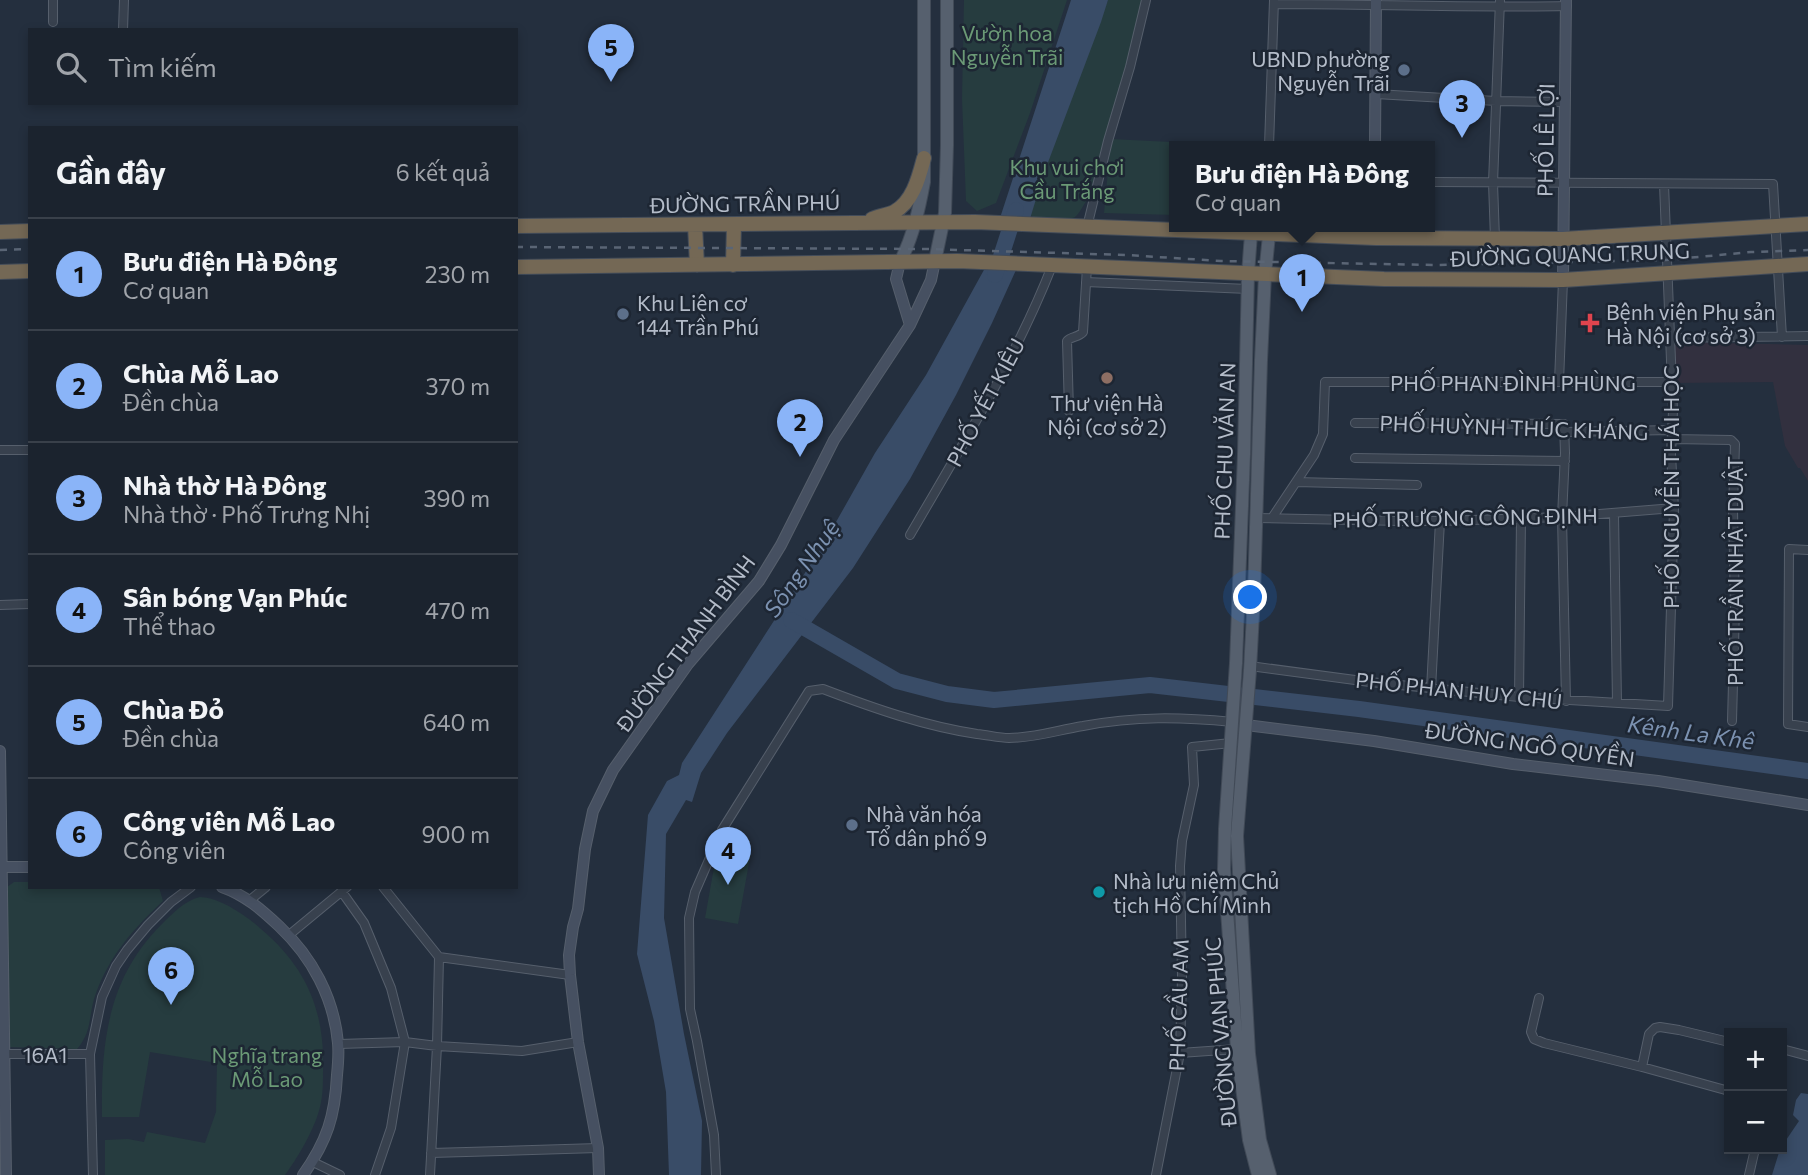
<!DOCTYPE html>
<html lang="vi">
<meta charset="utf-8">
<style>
body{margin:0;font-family:Commissioner,sans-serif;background:#282f3a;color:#f1f3f6}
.controls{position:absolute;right:21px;bottom:21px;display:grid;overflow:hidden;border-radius:0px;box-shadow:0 4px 10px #0003}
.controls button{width:63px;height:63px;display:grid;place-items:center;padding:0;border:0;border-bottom:2px solid #39404a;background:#1b232e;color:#f1f3f6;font:35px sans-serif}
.you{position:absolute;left:1251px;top:598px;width:24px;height:24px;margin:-18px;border:5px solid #fff;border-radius:50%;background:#1a73e8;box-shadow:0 0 0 10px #1a73e833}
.badge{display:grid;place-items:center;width:46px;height:46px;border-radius:50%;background:#8ab4f8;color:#111;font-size:23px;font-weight:700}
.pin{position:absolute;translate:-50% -58px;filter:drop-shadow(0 2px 4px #0008)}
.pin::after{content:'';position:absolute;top:37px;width:24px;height:21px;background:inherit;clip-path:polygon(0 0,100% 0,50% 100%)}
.popup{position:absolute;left:1169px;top:141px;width:266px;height:91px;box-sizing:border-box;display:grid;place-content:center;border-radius:0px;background:#1b232e;filter:drop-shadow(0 2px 5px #0005);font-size:23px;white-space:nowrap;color:#a0a4aa}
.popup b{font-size:26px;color:#f1f3f6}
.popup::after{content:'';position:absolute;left:50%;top:100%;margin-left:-14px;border:14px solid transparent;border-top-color:#1b232e}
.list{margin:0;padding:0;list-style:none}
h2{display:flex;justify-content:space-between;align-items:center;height:91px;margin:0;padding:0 28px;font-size:30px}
h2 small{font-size:23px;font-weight:400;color:#a0a4aa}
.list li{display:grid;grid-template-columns:46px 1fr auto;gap:21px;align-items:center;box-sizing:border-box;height:112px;padding:0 28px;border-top:2px solid #39404a}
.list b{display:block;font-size:26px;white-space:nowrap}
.list p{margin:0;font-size:23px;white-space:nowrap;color:#a0a4aa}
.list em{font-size:23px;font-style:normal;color:#a0a4aa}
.icon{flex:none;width:38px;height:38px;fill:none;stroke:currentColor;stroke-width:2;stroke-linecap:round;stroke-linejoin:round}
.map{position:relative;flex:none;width:1808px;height:1175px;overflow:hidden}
.search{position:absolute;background:#1b232e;box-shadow:0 4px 10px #0003;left:28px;top:28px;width:490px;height:77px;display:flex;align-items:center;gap:18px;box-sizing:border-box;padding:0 24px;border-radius:0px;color:#a0a4aa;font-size:26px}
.panel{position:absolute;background:#1b232e;box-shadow:0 4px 10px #0003;left:28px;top:126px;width:490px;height:763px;border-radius:0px}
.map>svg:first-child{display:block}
.medical{fill:#32303f}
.green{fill:#263c3f}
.water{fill:#394c67}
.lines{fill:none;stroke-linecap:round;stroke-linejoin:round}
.river{stroke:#394c67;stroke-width:16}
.street-casing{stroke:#565f6c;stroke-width:10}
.secondary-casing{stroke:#565f6c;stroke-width:12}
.primary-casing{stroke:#414a57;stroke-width:14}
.highway-casing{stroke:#434c59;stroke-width:16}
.street{stroke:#38414e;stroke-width:8}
.secondary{stroke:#465061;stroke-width:10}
.primary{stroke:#56606e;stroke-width:12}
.highway{stroke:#746855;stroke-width:14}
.rail{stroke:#5a6575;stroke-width:2.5;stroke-dasharray:7 7;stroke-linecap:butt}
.service-dot{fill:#5c6f8a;stroke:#1d2633;stroke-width:2.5}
.health-dot{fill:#e0444e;stroke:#1d2633;stroke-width:2.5}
.education-dot{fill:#8d6e63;stroke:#1d2633;stroke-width:2.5}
.culture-dot{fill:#0f9aa8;stroke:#1d2633;stroke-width:2.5}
.labels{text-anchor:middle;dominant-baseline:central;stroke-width:5;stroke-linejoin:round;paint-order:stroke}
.park-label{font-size:21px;fill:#6b9a76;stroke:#1d2633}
.poi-label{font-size:21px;fill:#b4bcc9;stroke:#1d2633;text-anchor:start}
.street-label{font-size:21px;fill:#b4bcc9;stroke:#1d2633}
.water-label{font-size:23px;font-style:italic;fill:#7c92b1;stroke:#1d2633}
</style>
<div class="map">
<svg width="1808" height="1175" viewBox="0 0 1808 1175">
<rect width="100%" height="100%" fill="#242f3e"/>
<path class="medical" d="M1675 342 1808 345V481L1800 468H1798L1785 446 1773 382 1674 383Z"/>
<path class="green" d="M964 0H1067L1030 113 996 203 977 211 966 201 962 99Z
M1108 0H1145L1129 66 1088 198C1084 204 1080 213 1075 217 1063 225 1040 223 1030 215L1041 172Z
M1111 139 1251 146H1174V215L1104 213Z
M718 845 751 852 738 924 705 918Z
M14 882H30V887H159L163 901C134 928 110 955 96 993 88 1014 93 1031 77 1049L9 1047 7 887Z
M200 897C219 897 247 916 261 929 307 968 325 1011 323 1071 323 1085 323 1100 318 1114 312 1133 297 1159 285 1175H105V1140L128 1139 144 1142 147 1132 205 1143 216 1112 217 1063 150 1052 139 1117H102C101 1044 107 979 161 925 173 913 184 901 200 897Z"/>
<path class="water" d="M1071 0H1108L1101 22 1044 173 1029 222 999 221Z
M985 268 1016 270 992 323 956 395 910 479 853 568 727 733 701 773 692 802 686 800 666 834 664 918 684 1034 702 1121 701 1175H669L666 1092 654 1021 637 954 648 815 667 781 679 775 682 763 823 545 875 453 926 375Z
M1801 1093 1808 1094V1175H1772L1780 1149H1782V1146L1799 1121 1793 1115 1796 1100Z"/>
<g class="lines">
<path class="river" d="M995 275 1016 210
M791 620 897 681 947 694 994 700 1150 685 1359 709 1808 771"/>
<defs>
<path id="street" d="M1274 4C1371 4 1469 8 1567 6
M53 22V0
M123 30 124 0
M1376 94 1496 101 1565 102
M1269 146 1274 0
M1430 182 1773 184 1782 337
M1087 227 1108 141 1130 67 1146 0
M1495 239 1493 183 1500 0
M1086 282 1248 289
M1670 338 1808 336
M1559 382 1563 280
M1069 411 1067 341C1071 336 1078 338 1083 332L1087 267
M1355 423 1564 424 1565 453 1562 517 1566 701
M1564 432 1672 430
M1672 439 1731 440 1735 444 1733 510 1735 608 1732 721
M0 450H30
M1355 458 1565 461
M1296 482 1417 485
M1614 513 1617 703
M1255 518 1400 521H1440L1562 517 1674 508
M1272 518 1314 455 1323 434 1325 382H1672
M910 535C961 447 1015 360 1052 266
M1808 550 1789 549 1788 724 1808 727
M0 605 30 604
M1250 666 1370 682 1519 697 1668 706 1674 508 1671 454 1673 411 1664 184
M1431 689 1440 521
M1519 697 1521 518
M383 887 439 957
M342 892 364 923 391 988 405 1042 391 1128 375 1175
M250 900 266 887
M289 935 347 887
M439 957 570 975
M1539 998 1531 1032 1534 1039 1544 1043 1642 1067 1729 1091
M339 1044 405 1042 437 1046 522 1051 578 1042
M1782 1049 1808 1056
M1180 1053 1237 1049
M0 1054H90
M1642 1067 1649 1034 1655 1028 1660 1027 1679 1030 1729 1042
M431 1153 598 1148
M313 1162 340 1175
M93 1175 90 1054 102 997 116 966 127 950 148 925 171 902 191 887
M430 1175 437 1046 439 957
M716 1175 714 1135 697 1041 690 1009 689 918 695 892 722 830 809 691 823 689C873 708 924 726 977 734 988 735 999 738 1009 738 1035 738 1058 730 1083 726 1136 716 1180 717 1233 722
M1156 1175 1180 1053 1182 976 1180 866 1182 841 1194 785 1192 747 1231 743
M1749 1175 1755 1149"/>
<path id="secondary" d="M1375 146 1376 0
M900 262 896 279 910 325
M1563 280 1566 0
M1246 725 1374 741 1513 764 1658 781 1808 805
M0 751 6 1175
M0 867H30
M222 887C245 895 262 910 279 926 312 957 334 998 338 1043 339 1053 338 1065 337 1075 335 1116 327 1141 303 1175
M599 1175 598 1148 578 1042 570 975 569 955 573 927 578 909 585 849 593 811 613 770 688 664 759 581 781 545 834 440 910 325 931 280 935 261"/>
<path id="primary" d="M1251 234 1248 274 1244 454 1236 663 1225 829 1224 869 1237 1049 1249 1140 1258 1175
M1269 235 1265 275 1261 360 1254 594 1250 670 1237 836 1249 1054 1260 1140 1270 1175
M935 261 945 213 947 145V0
M900 262C913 237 919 209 924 182V0"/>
<path id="highway" d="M872 219C879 216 887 215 894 212 913 202 919 177 924 158
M695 225 697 265
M516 226 975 222 1376 238 1563 239 1808 224
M0 232 30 231
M733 265 734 225
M516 267 957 261 1384 279 1563 280 1808 264
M0 272 30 271"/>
</defs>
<use href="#street" class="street-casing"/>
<use href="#secondary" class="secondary-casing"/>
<use href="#primary" class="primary-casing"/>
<use href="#highway" class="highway-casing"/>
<use href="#street" class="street"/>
<use href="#secondary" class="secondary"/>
<use href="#primary" class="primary"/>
<use href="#highway" class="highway"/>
<path class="rail" d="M516 247 926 249 1126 255 1221 261 1435 265 1666 260 1751 252 1808 250
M0 250 30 249"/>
</g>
<g class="service-dot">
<circle cx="1404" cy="70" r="7"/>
<circle cx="623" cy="314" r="7"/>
<circle cx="852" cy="825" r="7"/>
</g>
<path class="health-dot" d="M1586.5 312.5h7v7h7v7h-7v7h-7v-7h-7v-7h7z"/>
<circle class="education-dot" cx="1107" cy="378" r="7"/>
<circle class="culture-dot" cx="1099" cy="892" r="7"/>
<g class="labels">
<g class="park-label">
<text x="1007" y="32">Vườn hoa<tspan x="1007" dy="24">Nguyễn Trãi</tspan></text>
<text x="1067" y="166">Khu vui chơi<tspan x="1067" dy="24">Cầu Trắng</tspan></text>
<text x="267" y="1054">Nghĩa trang<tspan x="267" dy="24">Mỗ Lao</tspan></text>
</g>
<g class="poi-label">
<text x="1390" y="58" text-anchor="end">UBND phường<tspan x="1390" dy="24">Nguyễn Trãi</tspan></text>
<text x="637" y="302">Khu Liên cơ<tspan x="637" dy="24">144 Trần Phú</tspan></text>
<text x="1606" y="311">Bệnh viện Phụ sản<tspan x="1606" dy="24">Hà Nội (cơ sở 3)</tspan></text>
<text x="1107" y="402" text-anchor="middle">Thư viện Hà<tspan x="1107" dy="24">Nội (cơ sở 2)</tspan></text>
<text x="866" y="813">Nhà văn hóa<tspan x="866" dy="24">Tổ dân phố 9</tspan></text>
<text x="1113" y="880">Nhà lưu niệm Chủ<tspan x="1113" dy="24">tịch Hồ Chí Minh</tspan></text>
</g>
<g class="street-label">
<text transform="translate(1545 140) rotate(-89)">PHỐ LÊ LỢI</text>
<text transform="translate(745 203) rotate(-1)">ĐƯỜNG TRẦN PHÚ</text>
<text transform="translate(1570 254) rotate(-2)">ĐƯỜNG QUANG TRUNG</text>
<text x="1513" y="382">PHỐ PHAN ĐÌNH PHÙNG</text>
<text transform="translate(985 402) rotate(-62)">PHỐ YẾT KIÊU</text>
<text transform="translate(1514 427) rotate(2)">PHỐ HUỲNH THÚC KHÁNG</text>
<text transform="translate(1224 451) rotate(-88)">PHỐ CHU VĂN AN</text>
<text transform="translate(1670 487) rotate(-90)">PHỐ NGUYỄN THÁI HỌC</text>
<text transform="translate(1465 517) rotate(-1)">PHỐ TRƯƠNG CÔNG ĐỊNH</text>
<text transform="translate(1734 571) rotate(-90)">PHỐ TRẦN NHẬT DUẬT</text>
<text transform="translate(685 643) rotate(-53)">ĐƯỜNG THANH BÌNH</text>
<text transform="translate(1459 690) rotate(6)">PHỐ PHAN HUY CHÚ</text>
<text transform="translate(1530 744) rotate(8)">ĐƯỜNG NGÔ QUYỀN</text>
<text transform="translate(1178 1005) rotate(-88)">PHỐ CẦU AM</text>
<text transform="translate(1220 1032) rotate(-95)">ĐƯỜNG VẠN PHÚC</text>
<text x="45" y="1054">16A1</text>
</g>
<g class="water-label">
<text transform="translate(801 568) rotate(-55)">Sông Nhuệ</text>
<text transform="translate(1691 732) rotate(8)">Kênh La Khê</text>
</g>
</g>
</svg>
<div class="controls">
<button>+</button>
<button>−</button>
</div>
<div class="you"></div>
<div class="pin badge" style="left:1302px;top:312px">1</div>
<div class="popup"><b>Bưu điện Hà Đông</b>Cơ quan</div>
<div class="pin badge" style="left:800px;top:457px">2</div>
<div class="pin badge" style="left:1462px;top:138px">3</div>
<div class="pin badge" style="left:728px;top:885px">4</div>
<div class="pin badge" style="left:611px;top:82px">5</div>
<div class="pin badge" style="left:171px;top:1005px">6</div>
<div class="search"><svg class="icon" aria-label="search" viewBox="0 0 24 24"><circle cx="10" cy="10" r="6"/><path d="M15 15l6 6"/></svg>Tìm kiếm</div>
<section class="panel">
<h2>Gần đây<small>6 kết quả</small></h2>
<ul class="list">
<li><span class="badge">1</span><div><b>Bưu điện Hà Đông</b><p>Cơ quan</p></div><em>230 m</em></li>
<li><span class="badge">2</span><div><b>Chùa Mỗ Lao</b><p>Đền chùa</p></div><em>370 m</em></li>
<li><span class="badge">3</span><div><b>Nhà thờ Hà Đông</b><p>Nhà thờ · Phố Trưng Nhị</p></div><em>390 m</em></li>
<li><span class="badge">4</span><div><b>Sân bóng Vạn Phúc</b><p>Thể thao</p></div><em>470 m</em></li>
<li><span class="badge">5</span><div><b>Chùa Đỏ</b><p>Đền chùa</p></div><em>640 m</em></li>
<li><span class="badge">6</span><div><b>Công viên Mỗ Lao</b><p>Công viên</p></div><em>900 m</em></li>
</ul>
</section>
</div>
